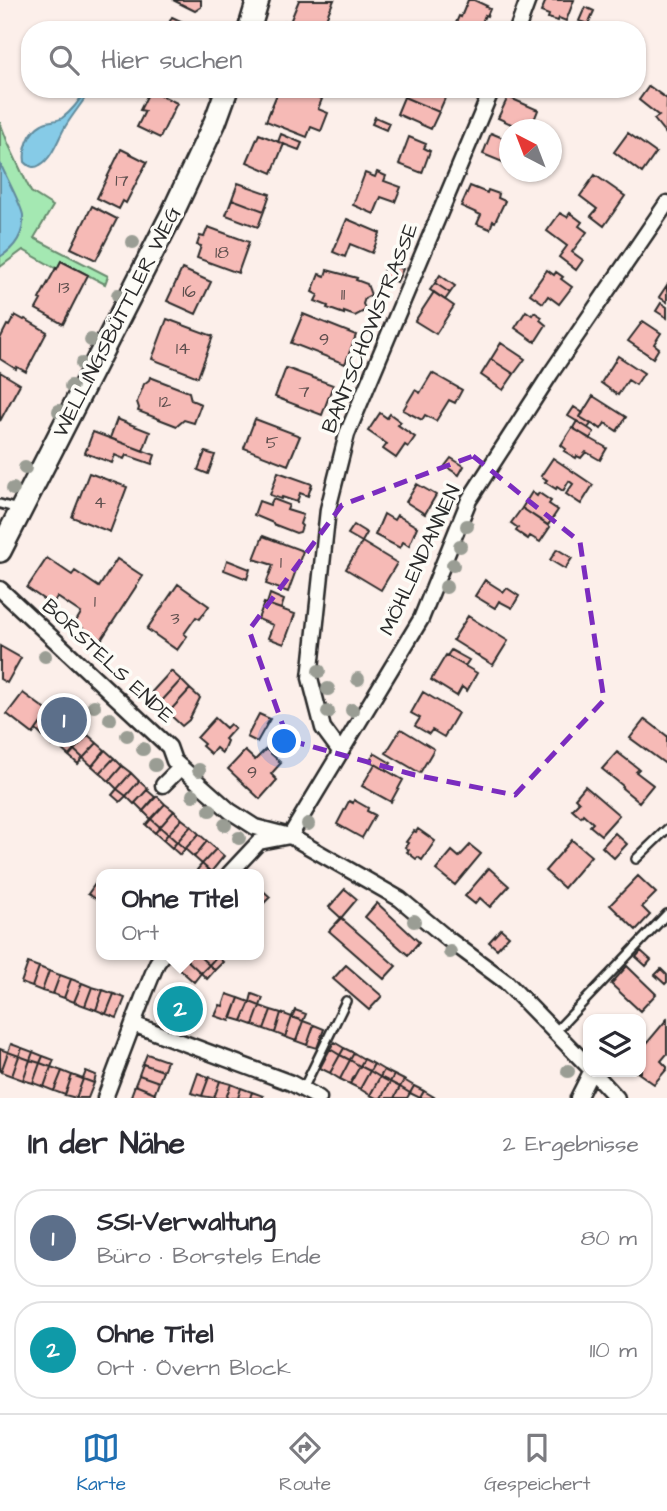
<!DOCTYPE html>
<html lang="de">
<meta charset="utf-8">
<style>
body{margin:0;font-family:"Architects Daughter",sans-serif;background:#f2f2f3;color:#2b2b33}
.controls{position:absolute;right:21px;bottom:21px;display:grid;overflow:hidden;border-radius:14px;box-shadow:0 2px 5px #0004}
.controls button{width:63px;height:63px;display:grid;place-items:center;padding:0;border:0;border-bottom:2px solid #e1e1e2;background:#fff;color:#2b2b33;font:35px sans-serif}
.compass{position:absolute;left:499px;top:119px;width:63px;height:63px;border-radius:50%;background:#fff;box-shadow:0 2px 5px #0004;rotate:318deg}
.you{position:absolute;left:285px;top:742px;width:24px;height:24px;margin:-18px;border:5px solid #fff;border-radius:50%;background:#1a73e8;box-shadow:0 0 0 10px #1a73e833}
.badge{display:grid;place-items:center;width:46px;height:46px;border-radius:50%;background:#1f6fb2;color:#fff;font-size:23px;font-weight:700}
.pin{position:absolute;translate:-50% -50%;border:4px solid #fff;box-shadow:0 2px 7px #0006}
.popup{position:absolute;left:96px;top:869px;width:168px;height:91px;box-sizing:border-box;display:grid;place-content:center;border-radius:14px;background:#fff;filter:drop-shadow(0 2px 5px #0005);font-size:23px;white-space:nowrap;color:#7c7c81}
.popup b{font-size:26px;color:#2b2b33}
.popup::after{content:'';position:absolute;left:50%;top:100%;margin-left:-14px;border:14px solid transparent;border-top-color:#fff}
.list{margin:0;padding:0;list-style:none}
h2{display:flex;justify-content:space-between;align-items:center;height:91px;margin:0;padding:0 28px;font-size:30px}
h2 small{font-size:23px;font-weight:400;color:#7c7c81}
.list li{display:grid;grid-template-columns:46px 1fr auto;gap:21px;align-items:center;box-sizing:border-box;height:98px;margin:0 14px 14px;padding:0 14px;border:2px solid #e1e1e2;border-radius:28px}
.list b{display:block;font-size:26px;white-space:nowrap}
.list p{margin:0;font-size:23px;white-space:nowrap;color:#7c7c81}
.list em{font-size:23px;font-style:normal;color:#7c7c81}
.icon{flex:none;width:38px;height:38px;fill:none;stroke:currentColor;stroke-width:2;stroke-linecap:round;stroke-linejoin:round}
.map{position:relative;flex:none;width:667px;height:1098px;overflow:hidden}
.search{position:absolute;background:#fff;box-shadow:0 2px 5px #0004;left:21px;right:21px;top:21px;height:77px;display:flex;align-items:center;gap:18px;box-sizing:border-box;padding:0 24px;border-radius:28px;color:#7c7c81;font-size:26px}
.sheet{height:315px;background:#fff}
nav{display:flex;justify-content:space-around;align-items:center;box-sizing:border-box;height:98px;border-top:2px solid #e1e1e2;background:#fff;font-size:19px;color:#7c7c81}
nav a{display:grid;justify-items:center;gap:4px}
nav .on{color:#1f6fb2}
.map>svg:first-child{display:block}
.green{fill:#a4e8b2;stroke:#688a6e;stroke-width:2}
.water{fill:#86cbe7;stroke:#628b9c;stroke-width:2}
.building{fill:#f6bab6;stroke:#2b2b2b;stroke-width:2}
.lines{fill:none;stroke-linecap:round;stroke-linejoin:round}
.service-casing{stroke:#2b2b2b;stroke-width:12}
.minor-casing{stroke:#2b2b2b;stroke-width:19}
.secondary-casing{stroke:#2b2b2b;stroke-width:26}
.service{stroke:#fdfcf7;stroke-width:7}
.minor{stroke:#fdfcf7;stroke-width:14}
.secondary{stroke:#fdfcf7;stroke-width:21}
.tree{fill:#9a9d94}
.marked{fill:none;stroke:#7b2cbf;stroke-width:5;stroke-dasharray:14 9;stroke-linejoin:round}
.labels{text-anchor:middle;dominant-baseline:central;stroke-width:7;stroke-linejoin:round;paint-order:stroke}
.number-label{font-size:18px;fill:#5e4f4e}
.street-label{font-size:21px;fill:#2b2b2b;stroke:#fdfcf7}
</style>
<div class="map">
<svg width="667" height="1098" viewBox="0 0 667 1098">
<rect width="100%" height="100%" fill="#fcefea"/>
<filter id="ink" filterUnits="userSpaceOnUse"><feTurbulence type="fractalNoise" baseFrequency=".0143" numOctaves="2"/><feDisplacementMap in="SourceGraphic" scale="14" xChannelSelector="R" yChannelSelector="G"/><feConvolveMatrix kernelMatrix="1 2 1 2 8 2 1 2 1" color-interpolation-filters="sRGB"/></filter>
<g filter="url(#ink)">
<path class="green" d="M0 122 8 143 31 192 53 206 34 238 108 276 105 284 61 261 57 269 23 250 0 267Z"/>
<path class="water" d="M83 89H91C83 102 73 114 65 127 58 139 52 159 40 165 34 169 30 167 25 162 23 149 29 131 42 124 48 120 56 122 62 118 72 111 78 102 84 93Z
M0 163C5 175 21 204 23 215 25 233 15 248 0 257Z"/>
<path class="building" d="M173 0H201V7L195 11Z
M299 0H334L321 30H308L290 22Z
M468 0H474L487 6 486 7 490 9 487 16 485 15 479 30H466L455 25 459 16 461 17Z
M546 0H574L566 21 559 18 558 21 548 18 549 15 541 12Z
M585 7 594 11 588 24 579 21Z
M172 17 187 24 184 30H178L168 25Z
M285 21 290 22 308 30H284L282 29Z
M649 86 667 99 666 134 654 119 659 116 639 100Z
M279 89H298L322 99 318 109 328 113 321 131 311 127 307 137 266 121Z
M408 89H431L446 96 439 112 404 97Z
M150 90 177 103 160 138 137 127 145 111 140 110Z
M404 97 439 112 431 129 397 114Z
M508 97 538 110 530 130H524L498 118Z
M375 117 389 123 386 130 372 124Z
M491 133 510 141V154L505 163 483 154Z
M628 133 656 153 642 173 614 152Z
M259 134 284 144 272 173 247 162Z
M281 134 302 143 299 150 278 142Z
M409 137 426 144 424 148 430 151 422 173 399 164Z
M121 149 147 162 126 203 123 201 119 209 97 198Z
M377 172 386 176 384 181 401 187 395 202 381 197 374 214 353 205 365 173 375 177Z
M595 175 625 196 604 226 591 216 597 209 580 196Z
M238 183 270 194 264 211 232 199Z
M470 186 487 193 488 190 499 194 498 198 505 201 495 222 493 221 490 229 477 224 481 215 461 206Z
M232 199 264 211 258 227 226 215Z
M92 206 117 219 96 260 71 248Z
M560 213 567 217 570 213 582 222 579 226 587 232 572 252 583 260 576 270 559 257 567 246 547 231Z
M347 219 380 233 372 253 350 244 345 257 333 252Z
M208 227 249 242 238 273 197 258 201 246 197 245 200 236 204 237Z
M61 261 88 275 63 324 36 309 41 300 39 299 56 268 57 269Z
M387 263 403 269 397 282 381 276Z
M182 269 211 282 196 314 167 301Z
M327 270 357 278 356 280 367 284 371 295 365 298 363 304 366 310 355 316 344 312V314L327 308 328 306 315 301 318 295 312 292 319 274 325 276Z
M547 270 554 275 556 272 563 277 561 279 572 287 559 304 548 296 543 303 530 294Z
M440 275 455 286 450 293 435 283Z
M435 283 450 293 445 300 430 290Z
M667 285V302L659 297Z
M434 292 454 306 436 334 415 321Z
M661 303 667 307V318L656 311Z
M526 311 532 315 534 312 542 317 540 320 546 325 535 342 515 328Z
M303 314 356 335 345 364 291 343Z
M15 315 24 320 25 319 47 332 26 372 17 367 16 369 0 359V339L7 325 9 326Z
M167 319 213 336 198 377 152 359Z
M643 321 661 333 654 344 659 348 653 358 628 341Z
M501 343 525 359 514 374 491 359Z
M618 356 644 373 636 385 628 380 618 395 601 383Z
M491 359 514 374 503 390 481 375Z
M286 368 333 385 322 415 275 397Z
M0 372 20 384 0 421Z
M432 373 462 390 455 403 449 400 436 421 425 415 422 420 403 410 415 390 420 393Z
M150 377 189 392 191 400 201 404 194 423 184 420 177 426 138 411 139 408 137 402 144 384 149 380Z
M593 396 626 417 617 431 605 423 601 429 597 426V427L580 417Z
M574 407 583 413 580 417 591 424 588 428 568 416Z
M380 413 387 418 390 414 401 422 398 425 415 437 408 447 405 445 396 458 383 449 387 444 368 431Z
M117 419 150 432 143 451 110 438Z
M255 419 300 436 288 465 244 448Z
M577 421 594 432 590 439 573 428Z
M572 428 607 448 600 460 586 452 581 458 577 456 576 458 564 451 566 449 561 445Z
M93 432 155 455 152 464 126 455 124 459 115 455 112 463 85 453Z
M205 452 215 455 208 474 198 470Z
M451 458 464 466 459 475 445 466Z
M553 458 593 485 581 504 566 494 573 484 569 481 563 491 557 487 556 489 545 482 547 480 541 476Z
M278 472 312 484 308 496 300 493 297 502 282 497 281 499 270 495Z
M89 473 127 487 110 532 72 517Z
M417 484 436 495 425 514 406 502Z
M532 492 537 496 539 493 551 501 549 504 558 510 548 525 522 508Z
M273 499 289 505 287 510 303 515 300 524 302 526 300 532 296 533 273 524V523L254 515 259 501 270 505Z
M522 508 550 527 540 542 530 536 528 539 516 531 518 528 511 523Z
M384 514 394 520 397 515 417 527 409 546 403 542 400 548 375 535Z
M354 525 367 533 362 542 348 534Z
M263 536 303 551 288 592 266 584 273 565 254 559Z
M362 542 397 563 381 590 346 569Z
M557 549 572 558 565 569 550 560Z
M47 558 72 575 75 571 99 587 117 559 143 576 101 640 75 623 81 613 57 597 52 605 27 588Z
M227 560 250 569 247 579 224 570Z
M485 580 504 592 507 588 519 596 512 608 499 601 495 608 475 596Z
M178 584 209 606 200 619 196 617 184 634 187 636 177 650 147 629Z
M270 594 284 600 281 609 267 604Z
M264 603 295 614 284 644 268 638 273 625 258 619Z
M468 616 508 641 493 665 453 640Z
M0 646 21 658 7 683 0 679Z
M451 650 469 660 465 666 447 656Z
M446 655 477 673 467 691 462 687 457 696 431 680Z
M171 671 181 680 159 704 149 695Z
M181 680 190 689 168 713 159 704Z
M190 689 200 698 189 720 182 726 168 713Z
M423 692 458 713 444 737 432 730 429 734 415 726 420 718 411 713Z
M23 693 49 712 33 734 7 714Z
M54 705 74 722 52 746 36 730Z
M259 714 270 719 257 742 247 737Z
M215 718 226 728 230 724 235 728 225 739 227 741 222 753 216 748 211 754 202 746 204 744 197 738Z
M645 719 667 736V765L630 738Z
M80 727 88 735 74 750 66 743Z
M401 729 434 749 420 773 386 753Z
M88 735 97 743 83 758 74 750Z
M66 743 74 750 69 756 61 749Z
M97 743 105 750 92 766 83 758Z
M266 749 281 763 271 774 277 780 260 799 228 769 245 751 255 760Z
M74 750 83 758 78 764 69 756Z
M105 750 114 758 100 773 92 766Z
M617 752 639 769 636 772 653 785 639 802 622 788 623 786 602 769Z
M374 753 391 763 386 770 370 761Z
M114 758 122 766 109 781 100 773Z
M375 764 403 780 391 802 362 786Z
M122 766 131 773 117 789 109 781Z
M131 773 139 781 126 796 117 789Z
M139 781 148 789 134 804 126 796Z
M585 786 619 815 601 835 590 826 593 823 583 814 581 817 572 809 579 802 575 798Z
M117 789 126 796 120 802 112 795Z
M147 790 155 797 143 811 135 803Z
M157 796 165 804 151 819 143 811Z
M354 800 368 808 367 811 375 815 362 838 337 824 349 801 353 803Z
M165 804 174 811 160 827 151 819Z
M174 811 182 819 168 834 160 827Z
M151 819 160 827 155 833 146 825Z
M182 819 191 826 177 842 168 834Z
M191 826 199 834 185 849 177 842Z
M160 827 168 834 163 840 155 833Z
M418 829 435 841 422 860 418 857 416 859 407 852 409 850 405 847 408 843 406 842 414 831 416 832Z
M615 833 627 844 614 858 602 847Z
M168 834 177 842 172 848 163 840Z
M199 834 207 841 194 857 185 849Z
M572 840 591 856 564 888 545 871Z
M207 841 216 849 202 864 194 857Z
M177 842 185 849 180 855 172 848Z
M470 845 481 854 455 885 436 870 452 851 459 857Z
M216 849 224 856 211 872 202 864Z
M202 864 211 872 208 874H201L197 870Z
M489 868 509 886 490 907 480 898 475 904 465 896Z
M638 876 656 893 642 907 650 915 636 930 610 905Z
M100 877 101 878V895L98 900 88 894Z
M259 887 270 897 262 905 259 902Z
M345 889 357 899 341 918 329 907Z
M377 903 419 942 408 955 365 917Z
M341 918 396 966 384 979 329 931Z
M501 929 509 936 497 949 489 942Z
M641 951 651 960 646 966 636 957Z
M190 955H198L209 965 201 973 186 959Z
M198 955H215L217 956 209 965Z
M217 956 223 962 215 970 209 965Z
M186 959 201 973 194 982 178 968Z
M28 963 39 967 32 987 21 983Z
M209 965 215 970 207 979 201 973Z
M346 965 382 996 369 1010 333 979Z
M627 966 656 994 640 1011 611 984Z
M39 967 49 971 42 991 32 987Z
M661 969 667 975V982L665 984 655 975Z
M49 971 60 975 53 994 42 991Z
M60 975 71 979 64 998 53 994Z
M71 979 82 983 74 1002 64 998Z
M82 983 92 987 85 1006 74 1002Z
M92 987 103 990 96 1010 85 1006Z
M103 990 114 994 106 1014 96 1010Z
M114 994 125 998 117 1018 106 1014Z
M227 994 239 998 230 1021 215 1016 220 1005 223 1006Z
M252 994 263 998 260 1006 250 1002Z
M239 998 250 1002 242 1021 232 1018Z
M250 1002 260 1006 253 1025 242 1021Z
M260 1006 271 1010 264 1029 253 1025Z
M271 1010 281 1013 275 1033 264 1029Z
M295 1010 306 1014 303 1021 292 1017Z
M281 1013 292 1017 285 1037 275 1033Z
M292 1017 303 1021 296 1041 285 1037Z
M667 1019V1054L661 1061 667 1067V1069L654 1084 637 1072H641V1050Z
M303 1021 314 1025 307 1045 296 1041Z
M314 1025 324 1029 317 1048 307 1045Z
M334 1042 344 1048 340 1055 330 1049Z
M11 1044 22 1048 19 1056 8 1052Z
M22 1048 33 1052 30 1060 19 1056Z
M344 1048 354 1053 350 1060 340 1055Z
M0 1049 8 1052 1 1072 0 1071Z
M330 1049 340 1055 330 1073 320 1068Z
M8 1052 19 1056 12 1076 1 1072Z
M33 1052 43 1056 40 1063 30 1060Z
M354 1053 364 1059 360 1066 350 1060Z
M147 1054 167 1061 163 1071 143 1064Z
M340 1055 350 1060 340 1079 330 1073Z
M19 1056 30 1060 23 1080 12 1076Z
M43 1056 54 1060 51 1067 40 1063Z
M364 1059 374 1064 370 1071 360 1066Z
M30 1060 40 1063 33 1083 23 1080Z
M350 1060 360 1066 350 1084 340 1079Z
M40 1063 51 1067 44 1087 33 1083Z
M143 1064 163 1071 159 1082 139 1075Z
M374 1064 384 1070 380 1077 370 1071Z
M360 1066 370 1071 360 1089 350 1084Z
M51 1067 62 1071 54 1091 44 1087Z
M384 1070 394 1075 390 1082 380 1077Z
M62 1071 72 1075 65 1095 54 1091Z
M86 1071 96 1075 94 1083 83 1079Z
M370 1071 380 1077 370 1095 360 1089Z
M198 1073 209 1077 202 1096 191 1093Z
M72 1075 83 1079 76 1098 65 1095Z
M139 1075 159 1082 155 1093 135 1085Z
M394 1075 404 1080 400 1087 390 1082Z
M209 1077 220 1081 214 1098 202 1096Z
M380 1077 390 1082 381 1098H376L370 1095Z
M83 1079 94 1083 88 1098H76Z
M404 1080 414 1086 410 1093 400 1087Z
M220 1081 231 1084 226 1098H214Z
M390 1082 400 1087 394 1098H381Z
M231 1084 241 1088 238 1098H226Z
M135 1085 155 1093 154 1098H137L131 1096Z
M414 1086 424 1091 420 1098 410 1093Z
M400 1087 410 1093 407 1098H394Z
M241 1088 252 1092 250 1098H238Z
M424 1091 434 1097 433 1098H420Z
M252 1092 263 1096 262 1098H250Z"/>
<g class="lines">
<defs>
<path id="service" d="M0 504 18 509
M636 859 667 829
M555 1032 667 914
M303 1089 346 1001"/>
<path id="minor" d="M517 30 528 0
M0 589 169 747 174 761 230 811 255 827 290 836 400 899 448 939 506 982 588 1066
M340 751 323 728 310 678 328 509 347 434 492 89
M163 785 181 767
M229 874 259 842 290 836 421 619 469 500 551 373 667 203
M133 1024 291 1083 319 1098
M593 1072 617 1098
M105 1098 142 1000 157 963 163 955
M578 1098 591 1072"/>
<path id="secondary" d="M249 30 258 0
M0 551 172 214 215 122 227 89"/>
</defs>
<use href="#service" class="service-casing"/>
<use href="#minor" class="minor-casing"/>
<use href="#secondary" class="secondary-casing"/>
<use href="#service" class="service"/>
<use href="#minor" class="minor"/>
<use href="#secondary" class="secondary"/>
</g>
<g class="tree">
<circle cx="133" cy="242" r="7"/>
<circle cx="118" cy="295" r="7"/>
<circle cx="91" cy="340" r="7"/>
<circle cx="82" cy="364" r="7"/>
<circle cx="71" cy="386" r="7"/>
<circle cx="59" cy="411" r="7"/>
<circle cx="25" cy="468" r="7"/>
<circle cx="13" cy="489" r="7"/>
<circle cx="467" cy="526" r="7"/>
<circle cx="460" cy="546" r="7"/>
<circle cx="453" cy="565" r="7"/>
<circle cx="446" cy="587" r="7"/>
<circle cx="45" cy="656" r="7"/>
<circle cx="319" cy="671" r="7"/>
<circle cx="358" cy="679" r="7"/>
<circle cx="328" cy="689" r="7"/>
<circle cx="94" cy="706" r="7"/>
<circle cx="352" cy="710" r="7"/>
<circle cx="328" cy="712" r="7"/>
<circle cx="110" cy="719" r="7"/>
<circle cx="127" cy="735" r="7"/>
<circle cx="143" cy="749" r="7"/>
<circle cx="155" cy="765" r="7"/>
<circle cx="199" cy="770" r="7"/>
<circle cx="193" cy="795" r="7"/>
<circle cx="210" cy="810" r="7"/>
<circle cx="308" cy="824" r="7"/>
<circle cx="225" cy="825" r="7"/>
<circle cx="239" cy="838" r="7"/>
<circle cx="414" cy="921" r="7"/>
<circle cx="450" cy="952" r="7"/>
<circle cx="568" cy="1071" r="7"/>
</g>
</g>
<path class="marked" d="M473 456 580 542 604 700 515 795 415 775 288 740 249 630 342 505Z"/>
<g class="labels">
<g class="number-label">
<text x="122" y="180">17</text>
<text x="222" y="252">18</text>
<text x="64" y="287">13</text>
<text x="189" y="291">16</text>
<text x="343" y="294">11</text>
<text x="324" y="339">9</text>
<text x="183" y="348">14</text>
<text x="304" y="391">7</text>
<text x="165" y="401">12</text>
<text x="272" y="442">5</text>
<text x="100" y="502">4</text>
<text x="281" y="562">1</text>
<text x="95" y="601">1</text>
<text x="175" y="618">3</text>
<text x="252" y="772">9</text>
</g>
<g class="street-label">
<text transform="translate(117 322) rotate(-63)">WELLINGSBÜTTLER WEG</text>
<text transform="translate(370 328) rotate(-68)">BANTSCHOWSTRASSE</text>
<text transform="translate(420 560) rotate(-65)">MÖHLENDANNEN</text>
<text transform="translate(108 661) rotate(43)">BORSTELS ENDE</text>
</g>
</g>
</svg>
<div class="controls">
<button><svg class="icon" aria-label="layers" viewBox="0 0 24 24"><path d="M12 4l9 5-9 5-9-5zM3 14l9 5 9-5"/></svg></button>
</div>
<svg class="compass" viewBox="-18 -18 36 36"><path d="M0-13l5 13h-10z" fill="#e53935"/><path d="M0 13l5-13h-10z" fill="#7c7c81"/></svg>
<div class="you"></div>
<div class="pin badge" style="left:64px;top:720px;background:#5c6f8a">1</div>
<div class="pin badge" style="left:180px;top:1009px;background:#0f9aa8">2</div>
<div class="popup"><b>Ohne Titel</b>Ort</div>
<div class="search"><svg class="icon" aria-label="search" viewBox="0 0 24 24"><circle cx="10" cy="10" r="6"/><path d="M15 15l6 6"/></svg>Hier suchen</div>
</div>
<section class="sheet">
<h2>In der Nähe<small>2 Ergebnisse</small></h2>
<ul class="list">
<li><span class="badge" style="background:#5c6f8a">1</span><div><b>SSI-Verwaltung</b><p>Büro · Borstels Ende</p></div><em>80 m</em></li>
<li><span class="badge" style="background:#0f9aa8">2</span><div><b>Ohne Titel</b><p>Ort · Övern Block</p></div><em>110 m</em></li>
</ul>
</section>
<nav>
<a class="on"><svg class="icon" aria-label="map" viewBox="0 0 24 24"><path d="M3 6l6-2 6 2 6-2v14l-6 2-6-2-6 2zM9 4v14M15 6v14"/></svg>Karte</a>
<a><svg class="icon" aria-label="directions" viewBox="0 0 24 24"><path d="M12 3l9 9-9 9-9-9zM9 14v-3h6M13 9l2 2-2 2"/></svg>Route</a>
<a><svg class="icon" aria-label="saved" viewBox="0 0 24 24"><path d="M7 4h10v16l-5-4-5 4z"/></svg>Gespeichert</a>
</nav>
